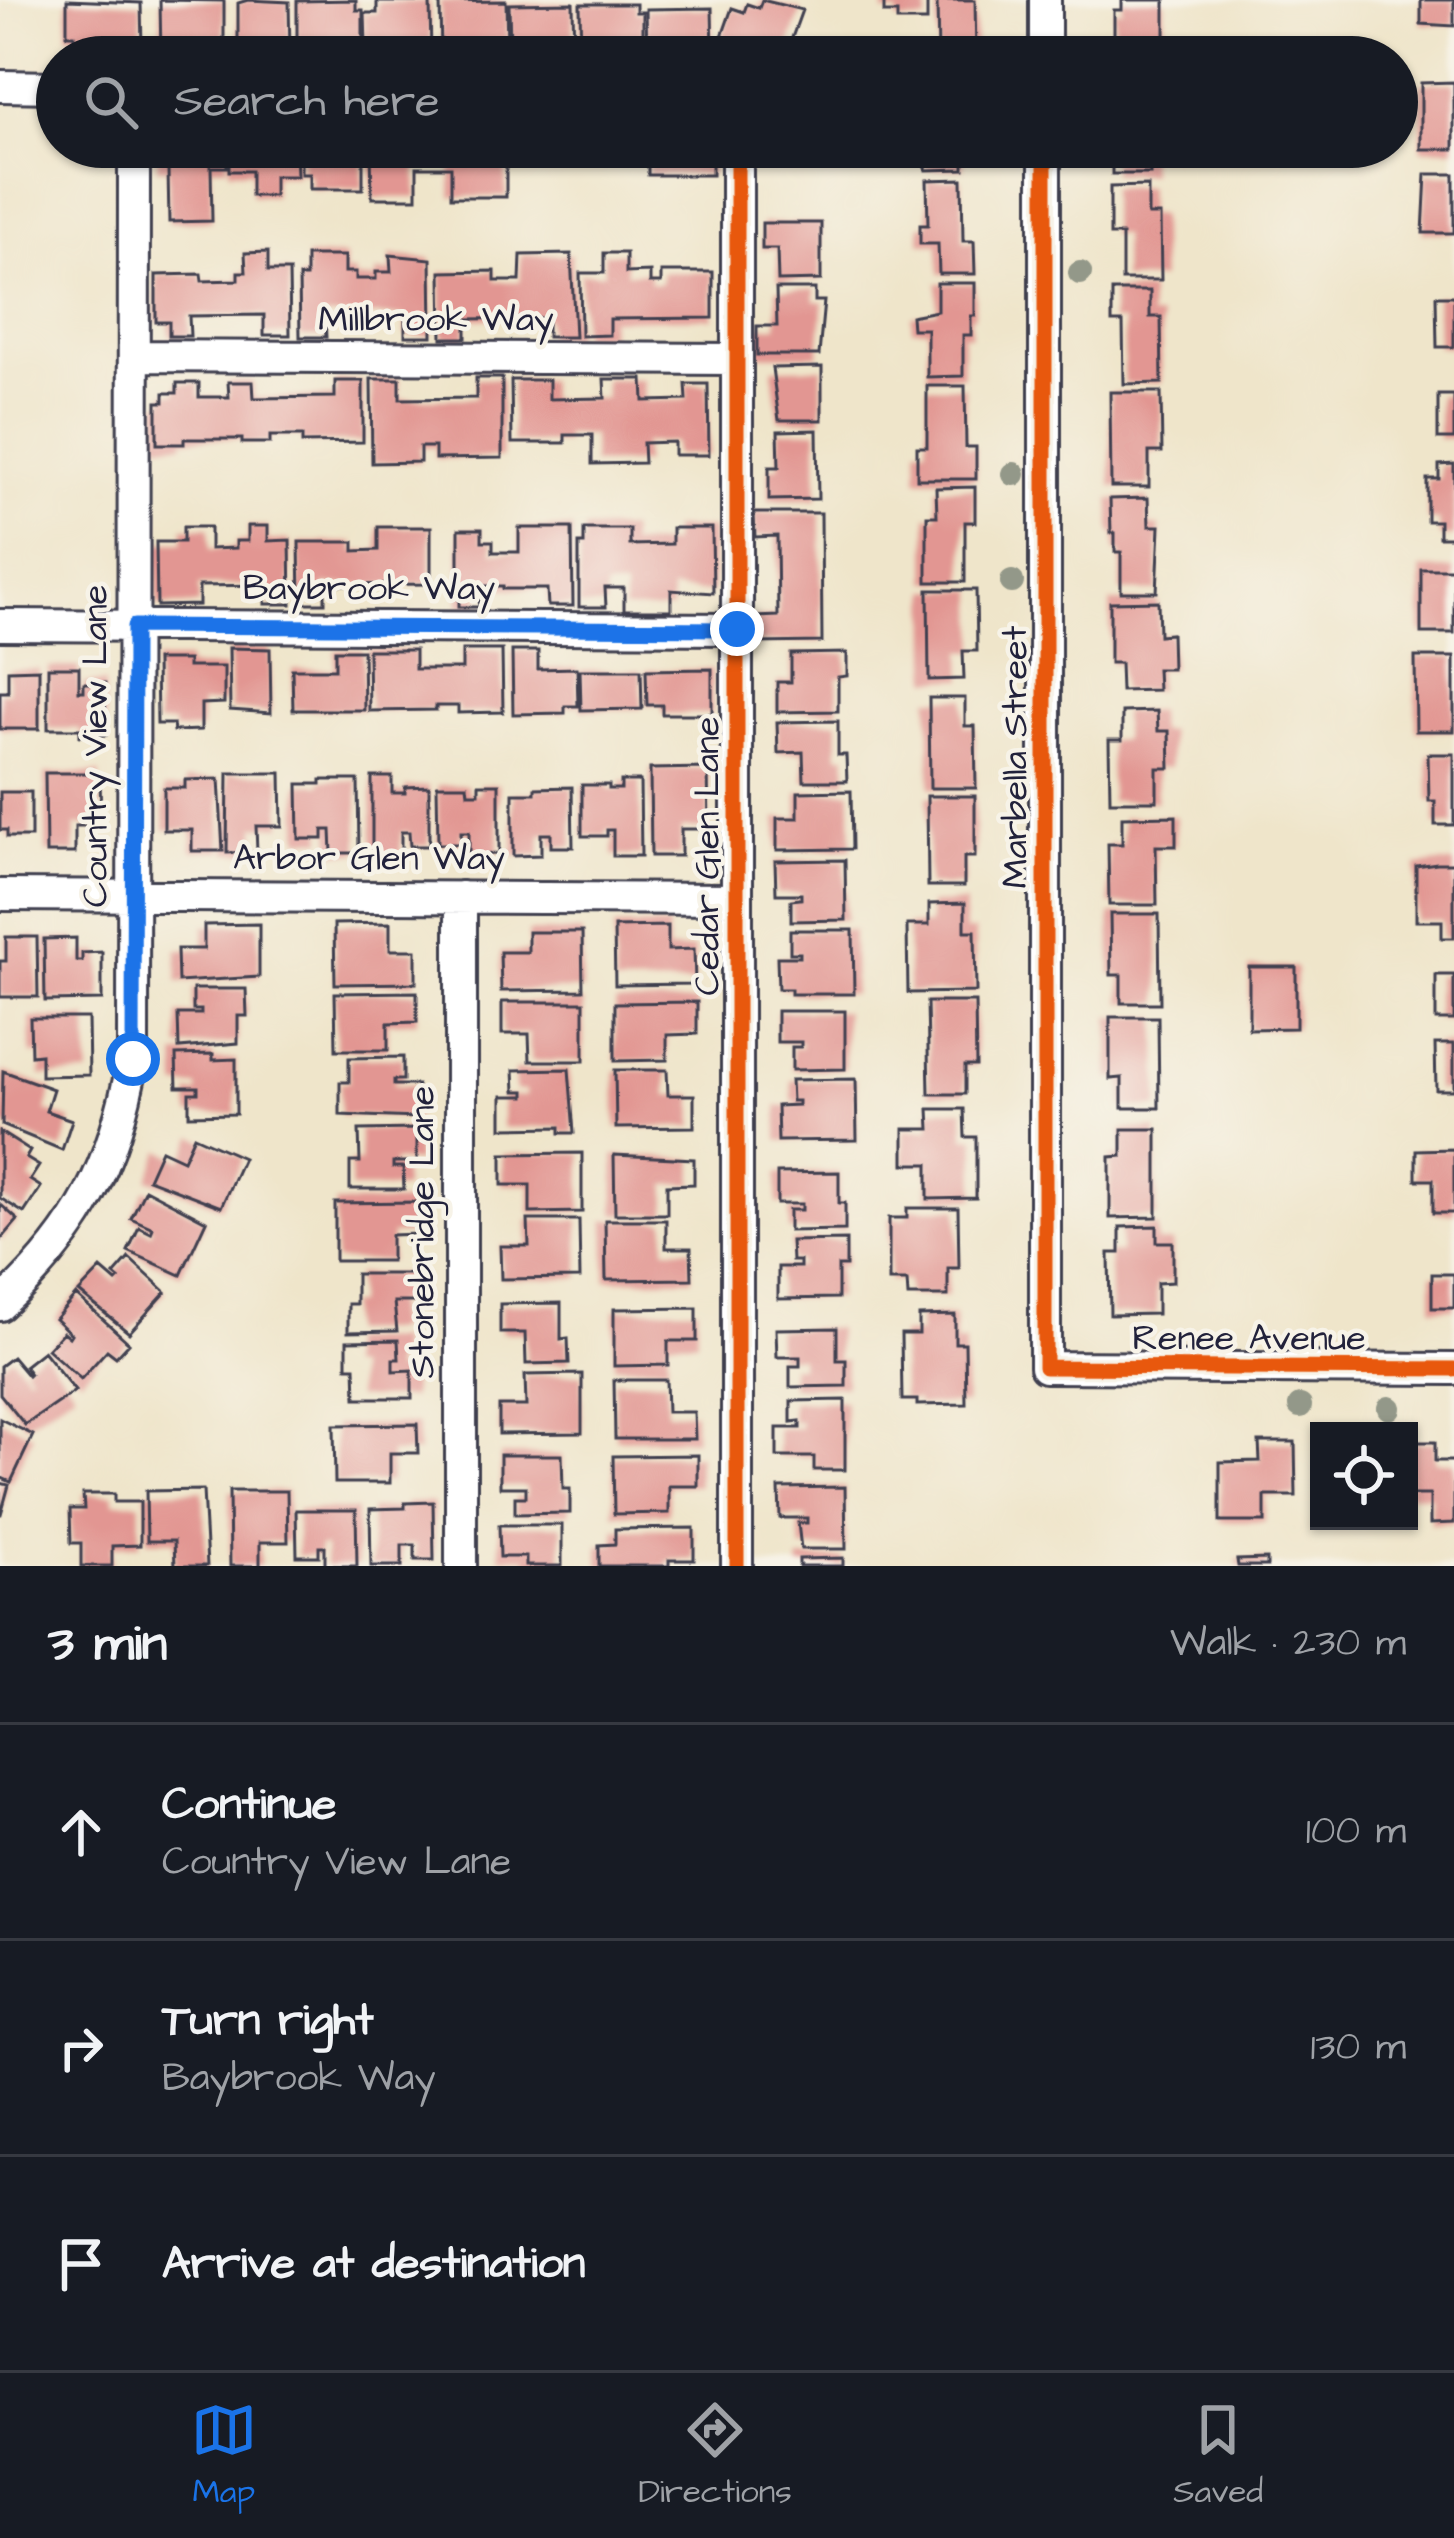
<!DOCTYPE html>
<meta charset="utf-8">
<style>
body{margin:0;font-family:"Architects Daughter",sans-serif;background:#242831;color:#f1f3f6}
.controls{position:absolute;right:36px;bottom:36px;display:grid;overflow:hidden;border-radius:0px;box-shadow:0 3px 9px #0004}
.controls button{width:108px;height:108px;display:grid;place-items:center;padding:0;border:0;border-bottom:3px solid #363941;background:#171b24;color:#f1f3f6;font:60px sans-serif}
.stop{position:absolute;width:36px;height:36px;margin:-27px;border:9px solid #1a73e8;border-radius:50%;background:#fff}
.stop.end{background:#1a73e8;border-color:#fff;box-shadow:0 3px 12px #0008}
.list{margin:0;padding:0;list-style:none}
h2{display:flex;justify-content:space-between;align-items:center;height:156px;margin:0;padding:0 48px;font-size:51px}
h2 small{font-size:39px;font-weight:400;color:#9ea1a6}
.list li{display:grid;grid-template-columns:78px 1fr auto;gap:36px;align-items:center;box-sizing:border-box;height:216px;padding:0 48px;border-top:3px solid #363941}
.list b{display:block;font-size:45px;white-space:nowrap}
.list p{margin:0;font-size:39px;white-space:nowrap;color:#9ea1a6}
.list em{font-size:39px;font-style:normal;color:#9ea1a6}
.icon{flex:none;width:66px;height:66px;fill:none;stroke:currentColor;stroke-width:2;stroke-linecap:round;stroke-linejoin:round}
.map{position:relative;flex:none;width:1454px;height:1566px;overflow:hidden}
.search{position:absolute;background:#171b24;box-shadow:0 3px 9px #0004;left:36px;right:36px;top:36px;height:132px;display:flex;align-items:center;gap:30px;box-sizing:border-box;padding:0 42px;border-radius:66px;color:#9ea1a6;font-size:45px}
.sheet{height:804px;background:#171b24}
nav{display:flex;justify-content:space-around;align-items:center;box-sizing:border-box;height:168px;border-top:3px solid #363941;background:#171b24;font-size:33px;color:#9ea1a6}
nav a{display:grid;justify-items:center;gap:6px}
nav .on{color:#1a73e8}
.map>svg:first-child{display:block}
.building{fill:#e29692}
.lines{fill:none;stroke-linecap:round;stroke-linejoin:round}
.street-casing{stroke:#413f50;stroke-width:36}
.street{stroke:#fff;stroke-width:30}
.cycleway-casing{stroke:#f7f3e8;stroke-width:22}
.cycleway{stroke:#e8590c;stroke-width:15}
.tree{fill:#939889}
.route{stroke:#1a73e8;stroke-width:15}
.labels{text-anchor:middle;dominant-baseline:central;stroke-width:9;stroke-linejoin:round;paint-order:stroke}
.street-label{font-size:36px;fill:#22223b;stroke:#f7f3e8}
</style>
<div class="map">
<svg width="1454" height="1566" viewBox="0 0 1454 1566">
<rect width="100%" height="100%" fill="#f7f3e8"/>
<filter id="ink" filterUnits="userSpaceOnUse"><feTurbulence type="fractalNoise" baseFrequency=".00833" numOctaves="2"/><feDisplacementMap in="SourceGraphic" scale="24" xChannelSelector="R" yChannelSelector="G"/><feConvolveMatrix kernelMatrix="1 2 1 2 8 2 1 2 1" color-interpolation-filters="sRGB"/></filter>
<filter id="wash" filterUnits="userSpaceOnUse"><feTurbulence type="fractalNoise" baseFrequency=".004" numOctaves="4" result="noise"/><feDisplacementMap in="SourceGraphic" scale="48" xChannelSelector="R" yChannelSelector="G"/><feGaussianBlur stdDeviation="2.7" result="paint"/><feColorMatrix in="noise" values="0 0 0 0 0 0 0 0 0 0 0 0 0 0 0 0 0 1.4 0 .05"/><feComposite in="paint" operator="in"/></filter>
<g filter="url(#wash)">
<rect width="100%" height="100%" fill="#efe5ca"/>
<g id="blocks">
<path class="building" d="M67 0 141 3 142 47 87 48V52H74V35H67Z
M160 0 224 1V46H185V57H161Z
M248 0 289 2 290 52H238V3Z
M356 0V10H363V48H344V57H323V42L297 43V1Z
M762 0 802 10 785 57H763L720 42 732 8 744 12 747 4 759 8Z
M884 0H927V21H897V13H884Z
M937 0H975L976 57H938Z
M1122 0H1165V39H1182V57H1114V10H1122Z
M1421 0H1454V26L1421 24Z
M506 1 507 48H466V57H441L440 2Z
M377 2H430L431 57H405V47H366L365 13H377Z
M573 3 574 57H549V45L510 46 509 4Z
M580 4H636V12H643V46L601 47V57H581Z
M712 8 713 54 692 55V48H661L662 55H647L646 9Z
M1454 82V149H1421V83Z
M157 147H226L227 167H211L212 221 169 222 168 169H157Z
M229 147H296L297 176H274V196H251V171H229Z
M301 147H363V189H310V174H301Z
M371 147H506V197H451V167H417V198H372Z
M648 147H712V175H648Z
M925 147H964V169L926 170Z
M1112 147H1149L1150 174H1112Z
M1426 174H1454V233H1423Z
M962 179 963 241H974L975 274H939L938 244H920V225H928L927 180Z
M1148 186V215H1160L1161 280H1122V235H1110V187Z
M762 223H821V280L778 281 777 249H762Z
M268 252V271H289L290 335H264V315L189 316 190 336H169V322H156V275L201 274 202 281 238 280V272H246L245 253Z
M604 253H626V273L650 272V283H661V272H713V318L610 319V335L581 336 580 273H604Z
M571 254 575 337H547V318L466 319V338H442L441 272 495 271V281H520L521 255Z
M390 255 431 259 432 336H405V316H325L326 337H300L299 277H306V256H345V272H356V279H376V272H391Z
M937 283H975V316H971V335H963V376L927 377V329H912L911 316 937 311Z
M776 289H815V301H824L819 355H757V326H777Z
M1112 291H1150V317H1161L1162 383 1124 384 1123 322H1112Z
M1436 296H1454V347H1437Z
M822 367V420H779L772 368Z
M476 378H502V458L435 459V447H420V462L372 463 371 379H400V399L476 398Z
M604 379H643L644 401 687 400 686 384H708L709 455H674V442L643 443 644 463 592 464V435H565V443H512L511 380H549V399L605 398Z
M335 381H363V442L302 443V436H270V443H242V439H184V444H157V402H164V393H177V383H199V397H229L228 382H253L254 398 335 397Z
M927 386H965L966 447H976V479H917V447H927Z
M1110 392H1161L1162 452H1149V487H1111Z
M1438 395H1454V439H1438Z
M817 430 818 499 769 500V467H779L778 431Z
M1454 464V537H1439V521H1427V479H1439V465Z
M975 487V522H965V582H927V516H937L936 488Z
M1148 498 1149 526H1160L1157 592H1121V552H1115V533H1111L1110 499Z
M754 513H821L822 642 756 643V617L778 616 777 536 755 537Z
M248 526H268V541L290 540 291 604H265V585L199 586V605L157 606 156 542H183V527H210V549L236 548V541H248Z
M378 527H431V584L325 585V603H300L299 542H354V551L378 550Z
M519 528H572L573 606H548L547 589H503V586H479V607H459V529H482V541H493V552H519Z
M672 528H712L713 593 671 590V610H624V588H605L606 607H579V544H584V529H630V545L672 544Z
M1421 569H1454V633H1421Z
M928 590H976L977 651H963L964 679 929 680Z
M1158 601 1159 635 1171 634 1172 669H1157L1158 690 1121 691 1120 663H1110V602Z
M229 648 270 649 271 713 230 710Z
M335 650H363L364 710H293L292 669H335Z
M368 650H415V669H462V650H502L503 712 458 713V706H436V710L369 711Z
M512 651H538V669L577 668 578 706H565V713L513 714Z
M847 653V676L838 677V711L777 712V682H791V654Z
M1415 657H1454V731H1416Z
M156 660H188V667H224V703L201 704V730L174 731 173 724H157Z
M48 667H79V691H84V683H105L106 735 80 736V729H48Z
M39 669V729H0V692H8V670Z
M712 669V714H662V705H647L646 670Z
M580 670H641L642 709 581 710Z
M929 698H965V726H975L976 788H930Z
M1157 711 1158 731H1169L1170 768H1157V801H1110L1109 740H1122V712Z
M838 721V755H846L847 781H804L803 752 778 753 777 722Z
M1428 754H1454V825H1435V801H1429Z
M708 768 709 829H681V856H651L650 769Z
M45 773H100L101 826H75V853H46Z
M228 773H281L282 826H256L257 852 227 853Z
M372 777H392V793H405V787L429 786V846H410L409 832H401V854L372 855Z
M219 779 223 851H192V830H164V788H185V780Z
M321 780H358L359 853H332L331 830H323V839H299L298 784H321Z
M621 781H640L641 856H613V830H607V836H582V785H609V789H621Z
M479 784H499V854L469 855V832H461V844H438L437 785H467L468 793H479Z
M572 787 573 847H551V834H541V855L513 856V793H535V788Z
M851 791 852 849 777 850V818H798V792Z
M0 792H31V837H7V830H0Z
M927 796H975V857H964V886H928Z
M1176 816V846H1156L1157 905H1109L1108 844H1122V817Z
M845 860 846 920 791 921V900L801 899V894H776L775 861Z
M1437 863H1454V938H1442V921H1416V866Z
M965 903V931H975L976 992 908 993 907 925H929V904Z
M1110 914H1159L1160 1003H1121V975H1111Z
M390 923V950H416V983L335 984 334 924Z
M259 924V977L178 982 177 949H204V925Z
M668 926V950L694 949 695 984 615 985 614 927Z
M790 930H853L854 994H791V989H778L777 957H800V953H790Z
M528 932H582L583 990 501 991 500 952H528Z
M6 937H37L38 997H0V961H6Z
M76 938V961H82V953L102 952V1000L45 1001 44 939Z
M1249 967H1296V1028L1249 1029Z
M1436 975H1454V1020H1436Z
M193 989H246L247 1016H238V1043L179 1048 178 1014H201V1010H193Z
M417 992V1022L388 1023V1050H336L335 993Z
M502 1002H584V1061H530L529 1034H502Z
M697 1002V1034L667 1035V1060L615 1061V1003Z
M927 1002H975L976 1066H965V1094H929Z
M777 1011H845V1069L792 1070V1047H801V1042H777Z
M1110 1017H1158L1159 1108H1122V1078L1110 1079Z
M30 1018H88L89 1075 41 1076V1054L31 1055Z
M1435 1044H1454V1090H1436Z
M213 1054V1060L236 1059V1114L189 1115V1093H198V1087H177L176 1055Z
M403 1057V1080H394V1085H417V1118L340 1115V1082H349V1058Z
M569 1069 574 1133H560V1127L502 1128V1096H525V1091H515L514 1070Z
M615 1070H667L668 1095H694V1127L616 1128Z
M3 1071 53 1089 46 1111 72 1120 62 1150 2 1125Z
M856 1079 857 1140 778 1141 777 1106 798 1105V1101H792L791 1080Z
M929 1109H964L965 1137H976V1198L928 1199V1164H904V1129H930Z
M417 1129V1162H393V1167H403L404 1189H350V1162H360L359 1130Z
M1122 1129H1157V1217L1110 1218V1157L1122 1156Z
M0 1132 30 1151 26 1158 39 1166 30 1180 41 1187 24 1213 0 1198Z
M194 1136 243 1158 221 1207 148 1179 161 1150 183 1160Z
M1454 1149V1213H1433V1180H1416V1150Z
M582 1153V1212L530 1213V1185H502V1154Z
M614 1155 694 1159V1184L667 1185V1214H615Z
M839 1172V1203H845V1230L789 1231V1210H802V1204H777V1173Z
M145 1189 206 1221 181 1275 128 1251 139 1227 151 1233 153 1228 131 1218Z
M417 1202V1234L391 1235V1261H335V1203Z
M0 1204 18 1220 0 1241Z
M907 1208H958L959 1268H948V1296H908L907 1281H889V1218H907Z
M528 1220H579L580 1278 501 1279 500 1246H529Z
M605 1220H666V1248H691L692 1279 606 1280Z
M1157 1226V1242H1173V1282L1157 1283V1314L1110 1315 1109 1253H1120V1227Z
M846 1240V1266H838V1298L778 1299V1267H800V1261H792L791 1241Z
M129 1258 166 1292 129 1333 79 1292 101 1269 116 1282 119 1279 114 1275Z
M356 1274H417V1302H394L397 1331 348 1332V1304H356Z
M1432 1274H1454V1308H1432Z
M76 1295 129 1343 116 1357 107 1350 81 1379 47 1349 63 1332 69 1337 71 1334 55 1319Z
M561 1303V1339L568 1338 569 1363 526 1364 525 1333H500V1304Z
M697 1308V1341H668V1365L614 1366V1309Z
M955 1315V1343H965L966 1404 917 1405V1400H902L901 1334H919V1316Z
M837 1328V1360H846V1386L790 1387V1366H800V1357H777L776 1329Z
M398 1340 399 1359H393V1371L412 1370V1398H356L355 1367H347V1341Z
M43 1351 75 1391 25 1425 0 1394V1366L12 1357 28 1376 30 1374 24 1366Z
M582 1374V1433L499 1434V1406H526L525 1375Z
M614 1380H666L667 1412H694L695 1439H615Z
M845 1400V1470H814V1457H777V1428H800V1421L791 1422V1401Z
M0 1419 33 1435 11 1482 0 1477Z
M417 1424 418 1453H390V1483H335L334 1425Z
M1259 1442H1295L1296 1496H1265V1522H1220V1462L1260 1461Z
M1409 1442H1435V1461H1454V1523L1430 1524V1495H1409Z
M500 1455H562L563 1489H570V1513L515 1514V1497H526V1487H500Z
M698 1455V1486H669V1513L614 1514 613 1456Z
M0 1483 9 1485 1 1514H0Z
M845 1487 846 1549H801L798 1523H807V1518H780L779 1488Z
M203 1490 207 1566H175L174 1541H147L146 1491Z
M229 1491H287L288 1542H260V1566H230Z
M83 1494H114V1502H140V1545L112 1546V1566H81V1543H71L70 1509H84Z
M433 1502 434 1560H415V1545H402V1566H371L370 1509 405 1508V1503Z
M296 1510H356L357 1566H325V1547H319V1556H297Z
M499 1525H562V1566H526V1557H500Z
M694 1528V1560H669V1566H599V1545L615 1544V1529Z
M843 1558V1566H799V1559Z
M1267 1559V1566H1238L1237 1560Z"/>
</g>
</g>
<g filter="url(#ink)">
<use href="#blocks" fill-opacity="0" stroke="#413f50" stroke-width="3"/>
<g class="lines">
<defs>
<path id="street" d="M1045 57V0
M0 86 57 87
M1045 147V1367L1454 1369
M134 356 737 359
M0 625 737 629
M0 895 737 899
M0 1305C80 1232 114 1165 133 1059L134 147
M461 1566V897
M737 1566V147"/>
</defs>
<use href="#street" class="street-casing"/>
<use href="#street" class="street"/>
<defs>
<path id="cycleway" d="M1045 147V1367L1454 1369
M737 1566V147"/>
</defs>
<use href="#cycleway" class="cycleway-casing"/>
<use href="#cycleway" class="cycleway"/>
</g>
<g class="tree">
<circle cx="1080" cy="273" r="12"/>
<circle cx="1014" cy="474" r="12"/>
<circle cx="1012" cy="582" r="12"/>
<circle cx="1300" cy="1406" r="12"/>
<circle cx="1389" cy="1408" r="12"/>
</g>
</g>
<g class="lines" filter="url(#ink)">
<path class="route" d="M133 1059 134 626 737 629"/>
</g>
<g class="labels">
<g class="street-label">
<text x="436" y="319">Millbrook Way</text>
<text x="369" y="588">Baybrook Way</text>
<text transform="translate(95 746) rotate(-90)">Country View Lane</text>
<text transform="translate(1015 757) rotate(-90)">Marbella Street</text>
<text transform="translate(707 856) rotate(-90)">Cedar Glen Lane</text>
<text x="369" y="858">Arbor Glen Way</text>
<text transform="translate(422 1232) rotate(-90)">Stonebridge Lane</text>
<text x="1249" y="1338">Renee Avenue</text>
</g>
</g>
</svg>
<div class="controls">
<button><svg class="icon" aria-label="locate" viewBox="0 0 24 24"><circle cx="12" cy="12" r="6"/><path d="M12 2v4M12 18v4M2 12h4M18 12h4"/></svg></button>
</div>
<div class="stop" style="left:133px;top:1059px"></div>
<div class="stop end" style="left:737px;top:629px"></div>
<div class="search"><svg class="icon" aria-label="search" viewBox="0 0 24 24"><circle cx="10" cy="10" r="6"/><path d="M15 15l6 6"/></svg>Search here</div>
</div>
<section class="sheet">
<h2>3 min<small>Walk · 230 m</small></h2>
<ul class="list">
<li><svg class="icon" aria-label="ahead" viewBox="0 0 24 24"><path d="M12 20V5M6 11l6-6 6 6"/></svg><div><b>Continue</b><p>Country View Lane</p></div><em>100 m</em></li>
<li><svg class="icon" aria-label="right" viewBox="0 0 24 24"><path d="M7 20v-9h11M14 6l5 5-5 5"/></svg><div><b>Turn right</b><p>Baybrook Way</p></div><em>130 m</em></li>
<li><svg class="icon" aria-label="arrive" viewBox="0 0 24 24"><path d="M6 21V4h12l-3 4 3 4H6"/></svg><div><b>Arrive at destination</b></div></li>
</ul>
</section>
<nav>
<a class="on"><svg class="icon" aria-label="map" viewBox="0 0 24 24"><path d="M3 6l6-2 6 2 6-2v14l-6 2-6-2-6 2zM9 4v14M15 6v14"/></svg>Map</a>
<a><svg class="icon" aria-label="directions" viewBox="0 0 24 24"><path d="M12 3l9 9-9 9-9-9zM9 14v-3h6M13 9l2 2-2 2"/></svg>Directions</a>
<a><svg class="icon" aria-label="saved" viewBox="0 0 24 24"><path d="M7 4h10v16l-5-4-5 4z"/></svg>Saved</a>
</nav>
